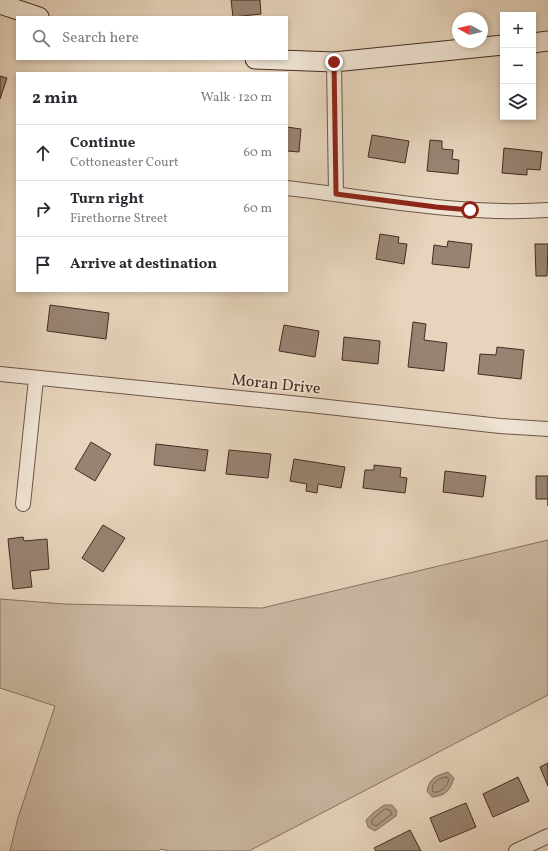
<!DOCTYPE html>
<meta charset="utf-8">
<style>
body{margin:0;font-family:Vollkorn,serif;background:#f2f2f3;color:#2b2b33}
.controls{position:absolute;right:12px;top:12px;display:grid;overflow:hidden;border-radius:0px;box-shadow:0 2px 6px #0003}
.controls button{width:36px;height:36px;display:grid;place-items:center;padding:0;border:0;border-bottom:1px solid #e1e1e2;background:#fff;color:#2b2b33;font:20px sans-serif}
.compass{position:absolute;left:452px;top:12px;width:36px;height:36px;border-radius:50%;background:#fff;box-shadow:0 2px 6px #0003;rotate:278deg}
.stop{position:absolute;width:12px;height:12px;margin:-9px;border:3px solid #8f2418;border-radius:50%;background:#fff}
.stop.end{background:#8f2418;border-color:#fff;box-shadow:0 1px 4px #0008}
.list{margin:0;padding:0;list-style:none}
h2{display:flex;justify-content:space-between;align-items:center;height:52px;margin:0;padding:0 16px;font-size:17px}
h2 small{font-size:13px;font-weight:400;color:#7c7c81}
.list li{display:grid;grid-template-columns:26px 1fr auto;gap:12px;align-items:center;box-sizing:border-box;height:56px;padding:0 16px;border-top:1px solid #e1e1e2}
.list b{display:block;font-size:15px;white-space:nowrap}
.list p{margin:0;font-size:13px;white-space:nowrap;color:#7c7c81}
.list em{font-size:13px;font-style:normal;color:#7c7c81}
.icon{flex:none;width:22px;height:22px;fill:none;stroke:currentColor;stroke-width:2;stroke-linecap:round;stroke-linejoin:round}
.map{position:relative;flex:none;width:548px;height:851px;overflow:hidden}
.search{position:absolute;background:#fff;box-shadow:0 2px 6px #0003;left:16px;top:16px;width:272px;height:44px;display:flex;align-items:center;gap:10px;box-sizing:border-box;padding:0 14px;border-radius:0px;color:#7c7c81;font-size:15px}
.panel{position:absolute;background:#fff;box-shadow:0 2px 6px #0003;left:16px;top:72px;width:272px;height:220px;border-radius:0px}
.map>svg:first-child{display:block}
.green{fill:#cab7a2;stroke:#877262}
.water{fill:#af9b87;stroke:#846f5e}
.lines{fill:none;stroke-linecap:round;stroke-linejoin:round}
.shore{stroke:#7a6454;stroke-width:1}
.building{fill:#988372;stroke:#442c21}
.street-casing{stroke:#6c5648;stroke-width:16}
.secondary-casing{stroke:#442c21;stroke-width:21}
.street{stroke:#efe3d3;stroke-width:14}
.secondary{stroke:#efe3d3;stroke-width:19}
.route{stroke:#8f2418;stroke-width:5}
.labels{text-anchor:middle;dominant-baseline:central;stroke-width:3.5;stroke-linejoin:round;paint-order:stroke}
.street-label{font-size:16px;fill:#442c21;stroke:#efe3d3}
</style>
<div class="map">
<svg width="548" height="851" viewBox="0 0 548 851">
<rect width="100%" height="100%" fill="#e6d4bc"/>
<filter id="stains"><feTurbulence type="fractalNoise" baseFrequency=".005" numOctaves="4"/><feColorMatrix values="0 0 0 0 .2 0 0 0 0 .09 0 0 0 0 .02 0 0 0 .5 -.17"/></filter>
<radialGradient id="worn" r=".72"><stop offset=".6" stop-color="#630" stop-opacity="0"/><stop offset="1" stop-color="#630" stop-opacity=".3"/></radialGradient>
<path class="green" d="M548 540V695L249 851H170L161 849 159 851H10L18 818 55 706 0 688V599L65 604 262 608Z"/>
<path class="water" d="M448 772 454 778C450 791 445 796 432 797L427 791C430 777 436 776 448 772Z
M384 805H392L397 811 396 816 375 831 368 827 366 820 373 813Z"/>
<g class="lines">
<path class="shore" d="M446 777 449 779C447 787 441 793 433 792L432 790C433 781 438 779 446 777Z
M385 809 390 810 392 814 376 826 372 824V820Z"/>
</g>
<path class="building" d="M231 0H260L261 14 233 17Z
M0 76 7 78 0 99Z
M287 127 301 129 299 152 287 151Z
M372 135 409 141 405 163 368 157Z
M430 140 442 141V149L453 150 452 159 459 160 458 174 427 171Z
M504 148 542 152 540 170 527 169V175L502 173Z
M380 234 399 237 398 243 407 244 404 264 376 259Z
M448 241 472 244 469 268 432 264 434 245 447 247Z
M535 244H548L547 276H536Z
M50 305 109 313 106 339 47 331Z
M413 322 426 324 424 340 447 343 444 371 408 367Z
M284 325 319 331 315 357 279 351Z
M344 337 380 341 378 364 342 360Z
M497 347 524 350 521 379 478 374 480 354 496 355Z
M91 442 111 454 95 481 75 469Z
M156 444 208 450 205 471 154 465Z
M229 450 271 454 268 478 226 474Z
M294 459 345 467 341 488 318 484 317 493 306 491 307 484 290 481Z
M374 465 401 468 400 477 407 478 405 493 363 488 365 470H374Z
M445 471 486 476 483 497 443 492Z
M536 476H548V506V499H536Z
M103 525 125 538 103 572 82 558Z
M23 537 24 541 47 539 49 569 30 571 32 587 13 589 8 539Z
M548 763V786L540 767Z
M518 777 529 801 493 817 483 794Z
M466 803 476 827 440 842 430 818Z
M410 830 421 851H376L374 848Z"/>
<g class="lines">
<defs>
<path id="street" d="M334 62 336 194
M287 188C374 198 461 216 548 210
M0 374 310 405 500 426 548 429
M23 504 36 379
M516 851 548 836"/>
<path id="secondary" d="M0 4 39 17
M533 43 548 41
M255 59 334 62 503 45"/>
</defs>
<use href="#street" class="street-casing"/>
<use href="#secondary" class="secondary-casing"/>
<use href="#street" class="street"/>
<use href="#secondary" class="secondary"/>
</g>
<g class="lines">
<path class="route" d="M334 62 336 194 436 207 470 210"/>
</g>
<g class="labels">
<g class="street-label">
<text transform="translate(276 385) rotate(6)">Moran Drive</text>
</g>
</g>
<rect width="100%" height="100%" filter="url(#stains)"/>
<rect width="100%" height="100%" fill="url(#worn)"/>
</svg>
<div class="controls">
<button>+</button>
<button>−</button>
<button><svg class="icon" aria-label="layers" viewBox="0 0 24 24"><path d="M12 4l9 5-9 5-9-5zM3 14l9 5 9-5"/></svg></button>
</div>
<svg class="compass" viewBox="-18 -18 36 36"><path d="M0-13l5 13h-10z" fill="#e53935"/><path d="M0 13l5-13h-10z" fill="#7c7c81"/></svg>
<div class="stop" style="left:470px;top:210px"></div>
<div class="stop end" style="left:334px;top:62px"></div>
<div class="search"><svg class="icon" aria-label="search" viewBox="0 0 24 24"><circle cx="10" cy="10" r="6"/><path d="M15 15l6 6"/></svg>Search here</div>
<section class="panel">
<h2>2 min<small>Walk · 120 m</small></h2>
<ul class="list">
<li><svg class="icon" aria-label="ahead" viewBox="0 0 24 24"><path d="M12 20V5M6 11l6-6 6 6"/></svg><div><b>Continue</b><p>Cottoneaster Court</p></div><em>60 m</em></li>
<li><svg class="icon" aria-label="right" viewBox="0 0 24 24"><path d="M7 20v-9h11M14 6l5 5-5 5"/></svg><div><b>Turn right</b><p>Firethorne Street</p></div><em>60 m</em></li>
<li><svg class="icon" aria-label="arrive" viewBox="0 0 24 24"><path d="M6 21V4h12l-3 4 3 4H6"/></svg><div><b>Arrive at destination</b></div></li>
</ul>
</section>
</div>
